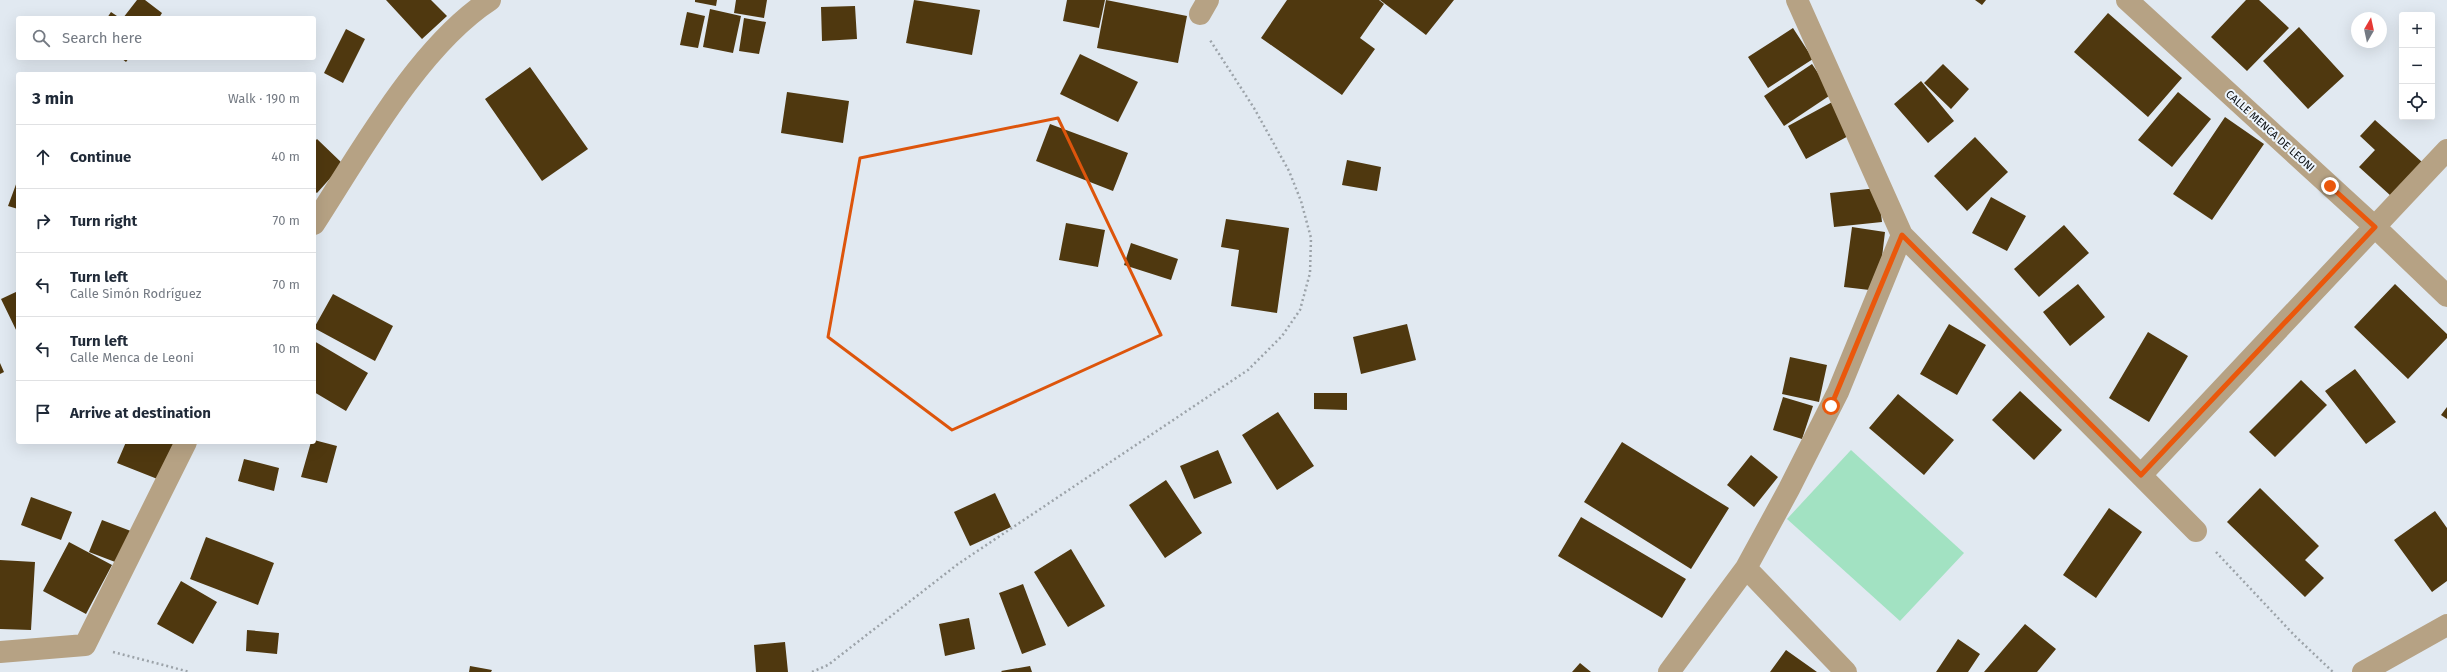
<!DOCTYPE html>
<meta charset="utf-8">
<style>
body{margin:0;font-family:"Fira Sans",sans-serif;background:#f2f2f3;color:#1f2937}
.controls{position:absolute;right:12px;top:12px;display:grid;overflow:hidden;border-radius:4px;box-shadow:0 4px 16px #0002}
.controls button{width:36px;height:36px;display:grid;place-items:center;padding:0;border:0;border-bottom:1px solid #e0e1e3;background:#fff;color:#1f2937;font:20px sans-serif}
.compass{position:absolute;left:2351px;top:12px;width:36px;height:36px;border-radius:50%;background:#fff;box-shadow:0 4px 16px #0002;rotate:9deg}
.stop{position:absolute;width:12px;height:12px;margin:-9px;border:3px solid #ea580c;border-radius:50%;background:#fff}
.stop.end{background:#ea580c;border-color:#fff;box-shadow:0 1px 4px #0008}
.list{margin:0;padding:0;list-style:none}
h2{display:flex;justify-content:space-between;align-items:center;height:52px;margin:0;padding:0 16px;font-size:17px}
h2 small{font-size:13px;font-weight:400;color:#747a83}
.list li{display:grid;grid-template-columns:26px 1fr auto;gap:12px;align-items:center;box-sizing:border-box;height:64px;padding:0 16px;border-top:1px solid #e0e1e3}
.list b{display:block;font-size:15px;white-space:nowrap}
.list p{margin:0;font-size:13px;white-space:nowrap;color:#747a83}
.list em{font-size:13px;font-style:normal;color:#747a83}
.icon{flex:none;width:22px;height:22px;fill:none;stroke:currentColor;stroke-width:2;stroke-linecap:round;stroke-linejoin:round}
.map{position:relative;flex:none;width:2447px;height:672px;overflow:hidden}
.search{position:absolute;background:#fff;box-shadow:0 4px 16px #0002;left:16px;top:16px;width:300px;height:44px;display:flex;align-items:center;gap:10px;box-sizing:border-box;padding:0 14px;border-radius:4px;color:#747a83;font-size:15px}
.panel{position:absolute;background:#fff;box-shadow:0 4px 16px #0002;left:16px;top:72px;width:300px;height:372px;border-radius:4px}
.map>svg:first-child{display:block}
.green{fill:#a2e2c2}
.building{fill:#4f380f}
.lines{fill:none;stroke-linecap:round;stroke-linejoin:round}
.path{stroke:#9ca3a9;stroke-width:2.5;stroke-dasharray:2 3;stroke-linecap:butt}
.street{stroke:#b6a284;stroke-width:22}
.route{stroke:#ea580c;stroke-width:5}
.marked{fill:none;stroke:#dd550c;stroke-width:3;stroke-linejoin:round}
.labels{text-anchor:middle;dominant-baseline:central;stroke-width:4;stroke-linejoin:round;paint-order:stroke}
.street-label{font-size:11px;fill:#0d1013;stroke:#eef6fe}
</style>
<div class="map">
<svg width="2447" height="672" viewBox="0 0 2447 672">
<rect width="100%" height="100%" fill="#e1e9f1"/>
<path class="green" d="M1851 450 1964 553 1900 621 1787 519Z"/>
<path class="building" d="M137 0H145L162 13 159 18H123Z
M386 0H431L447 16 422 39Z
M695 0H717L716 6 695 2Z
M736 0H767L764 18 734 13Z
M914 0 980 10 972 55 906 43Z
M1067 0H1105L1099 28 1063 21Z
M1106 0 1187 16 1178 63 1097 48Z
M1287 0H1379L1384 4 1360 38 1375 49 1342 95 1261 38Z
M1380 0H1454L1426 35Z
M1975 0H1986L1982 5Z
M2246 0H2259L2289 28 2247 71 2211 37Z
M855 6 857 39 822 41 821 7Z
M710 9 741 16 733 53 703 47Z
M111 12 120 18H107Z
M687 12 705 16 698 48 680 45Z
M2108 13 2182 78 2148 117 2074 52Z
M744 18 766 22 759 54 739 51Z
M2299 27 2344 76 2308 109 2263 61Z
M1793 28 1813 59 1768 88 1748 57Z
M346 29 365 39 343 83 324 73Z
M1080 54 1138 82 1118 122 1060 94Z
M121 58H129L126 62Z
M1812 64 1832 94 1784 126 1764 96Z
M1943 64 1969 89 1951 109 1924 83Z
M530 67 588 149 542 181 485 99Z
M1921 81 1954 121 1928 143 1894 104Z
M787 92 849 101 843 143 781 133Z
M2178 92 2211 119 2172 167 2138 140Z
M1834 101 1852 134 1806 159 1788 126Z
M2225 117 2264 144 2212 220 2173 194Z
M2375 120 2422 162 2391 196 2359 167 2375 150 2360 136Z
M1050 124 1128 153 1113 191 1036 161Z
M1975 137 2008 172 1967 211 1934 176Z
M317 139 343 164 317 193 314 191V142Z
M1347 160 1381 167 1377 191 1342 185Z
M18 179V209L8 206Z
M1878 188 1882 222 1834 227 1830 193Z
M1991 197 2026 216 2007 251 1972 233Z
M1226 219 1289 228 1277 313 1231 306 1239 250 1221 247Z
M1066 223 1105 230 1098 267 1059 260Z
M2064 225 2089 253 2039 297 2014 269Z
M1852 227 1885 232 1878 291 1844 287Z
M1131 243 1178 259 1171 280 1124 265Z
M2078 284 2105 317 2070 346 2043 312Z
M2395 284 2447 334V338L2408 379 2354 327Z
M18 291V334L1 299Z
M333 294 393 326 375 361 314 328Z
M1407 324 1416 360 1361 374 1353 337Z
M1949 324 1986 345 1957 395 1920 374Z
M2148 332 2188 356 2149 422 2109 398Z
M314 341 368 373 346 411 314 392Z
M1790 357 1827 365 1819 402 1782 394Z
M0 363 4 372 0 374Z
M2355 369 2396 422 2366 444 2325 391Z
M2301 380 2327 405 2275 457 2249 432Z
M2020 391 2062 430 2034 460 1992 420Z
M1314 393H1347V410L1314 409Z
M1898 394 1954 440 1924 475 1869 428Z
M1783 397 1813 406 1802 439 1773 430Z
M2447 407V419L2441 415Z
M1278 412 1314 466 1277 490 1242 435Z
M314 440 337 446 327 483 301 477 311 442H314Z
M126 442H175L165 482 117 463Z
M1622 442 1729 508 1691 569 1584 502Z
M1218 450 1232 483 1194 499 1180 466Z
M1751 455 1778 477 1754 507 1727 485Z
M244 459 279 468 274 491 238 481Z
M1166 480 1202 533 1165 558 1129 505Z
M2260 488 2319 546 2305 560 2324 578 2305 597 2227 522Z
M995 493 1011 527 970 546 954 512Z
M31 497 72 512 61 540 21 525Z
M2109 508 2142 532 2096 598 2063 575Z
M2435 511 2447 528V581L2432 592 2394 540Z
M1581 517 1686 579 1662 618 1558 556Z
M102 520 136 533 123 565 89 552Z
M206 537 274 563 258 605 190 579Z
M69 542 112 565 86 614 43 591Z
M1071 549 1105 606 1068 627 1034 572Z
M0 560 35 562 31 630 0 629Z
M181 581 217 602 193 644 157 624Z
M1023 584 1046 645 1022 654 999 593Z
M969 618 975 649 945 656 939 624Z
M2025 624 2056 649 2037 672H1984Z
M247 630 279 633 277 654 246 651Z
M1958 639 1980 654 1968 672H1936Z
M785 642 788 672H756L754 645Z
M1786 650 1817 672H1770Z
M1580 663 1591 672H1572Z
M470 666 492 670 491 672H469Z
M1030 666 1032 672H1002L1001 671Z"/>
<g class="lines">
<path class="path" d="M2216 552 2295 636 2333 672
M113 652 190 672
M812 672 828 665 958 564 1248 370 1282 336 1300 310 1310 273 1311 238 1301 201 1289 171 1254 108 1210 40"/>
<path class="street" d="M1797 0 1902 235 2196 531
M2127 0 2375 227 2447 296
M1200 14 1208 0
M314 224C360 153 419 46 490 0
M2141 475 2447 150
M1746 568 1846 672
M0 652 85 645 186 442
M1669 672 1746 568 1789 489 1838 392 1902 235
M2363 672 2447 625"/>
</g>
<g class="lines">
<path class="route" d="M1831 406 1902 235 2141 475 2375 227 2330 186"/>
</g>
<path class="marked" d="M1058 118 1161 335 952 430 828 337 860 158Z"/>
<g class="labels">
<g class="street-label">
<text transform="translate(2270 131) rotate(42)">CALLE MENCA DE LEONI</text>
</g>
</g>
</svg>
<div class="controls">
<button>+</button>
<button>−</button>
<button><svg class="icon" aria-label="locate" viewBox="0 0 24 24"><circle cx="12" cy="12" r="6"/><path d="M12 2v4M12 18v4M2 12h4M18 12h4"/></svg></button>
</div>
<svg class="compass" viewBox="-18 -18 36 36"><path d="M0-13l5 13h-10z" fill="#e53935"/><path d="M0 13l5-13h-10z" fill="#747a83"/></svg>
<div class="stop" style="left:1831px;top:406px"></div>
<div class="stop end" style="left:2330px;top:186px"></div>
<div class="search"><svg class="icon" aria-label="search" viewBox="0 0 24 24"><circle cx="10" cy="10" r="6"/><path d="M15 15l6 6"/></svg>Search here</div>
<section class="panel">
<h2>3 min<small>Walk · 190 m</small></h2>
<ul class="list">
<li><svg class="icon" aria-label="ahead" viewBox="0 0 24 24"><path d="M12 20V5M6 11l6-6 6 6"/></svg><div><b>Continue</b></div><em>40 m</em></li>
<li><svg class="icon" aria-label="right" viewBox="0 0 24 24"><path d="M7 20v-9h11M14 6l5 5-5 5"/></svg><div><b>Turn right</b></div><em>70 m</em></li>
<li><svg class="icon" aria-label="left" viewBox="0 0 24 24"><path d="M17 20v-9H6M10 6l-5 5 5 5"/></svg><div><b>Turn left</b><p>Calle Simón Rodríguez</p></div><em>70 m</em></li>
<li><svg class="icon" aria-label="left" viewBox="0 0 24 24"><path d="M17 20v-9H6M10 6l-5 5 5 5"/></svg><div><b>Turn left</b><p>Calle Menca de Leoni</p></div><em>10 m</em></li>
<li><svg class="icon" aria-label="arrive" viewBox="0 0 24 24"><path d="M6 21V4h12l-3 4 3 4H6"/></svg><div><b>Arrive at destination</b></div></li>
</ul>
</section>
</div>
